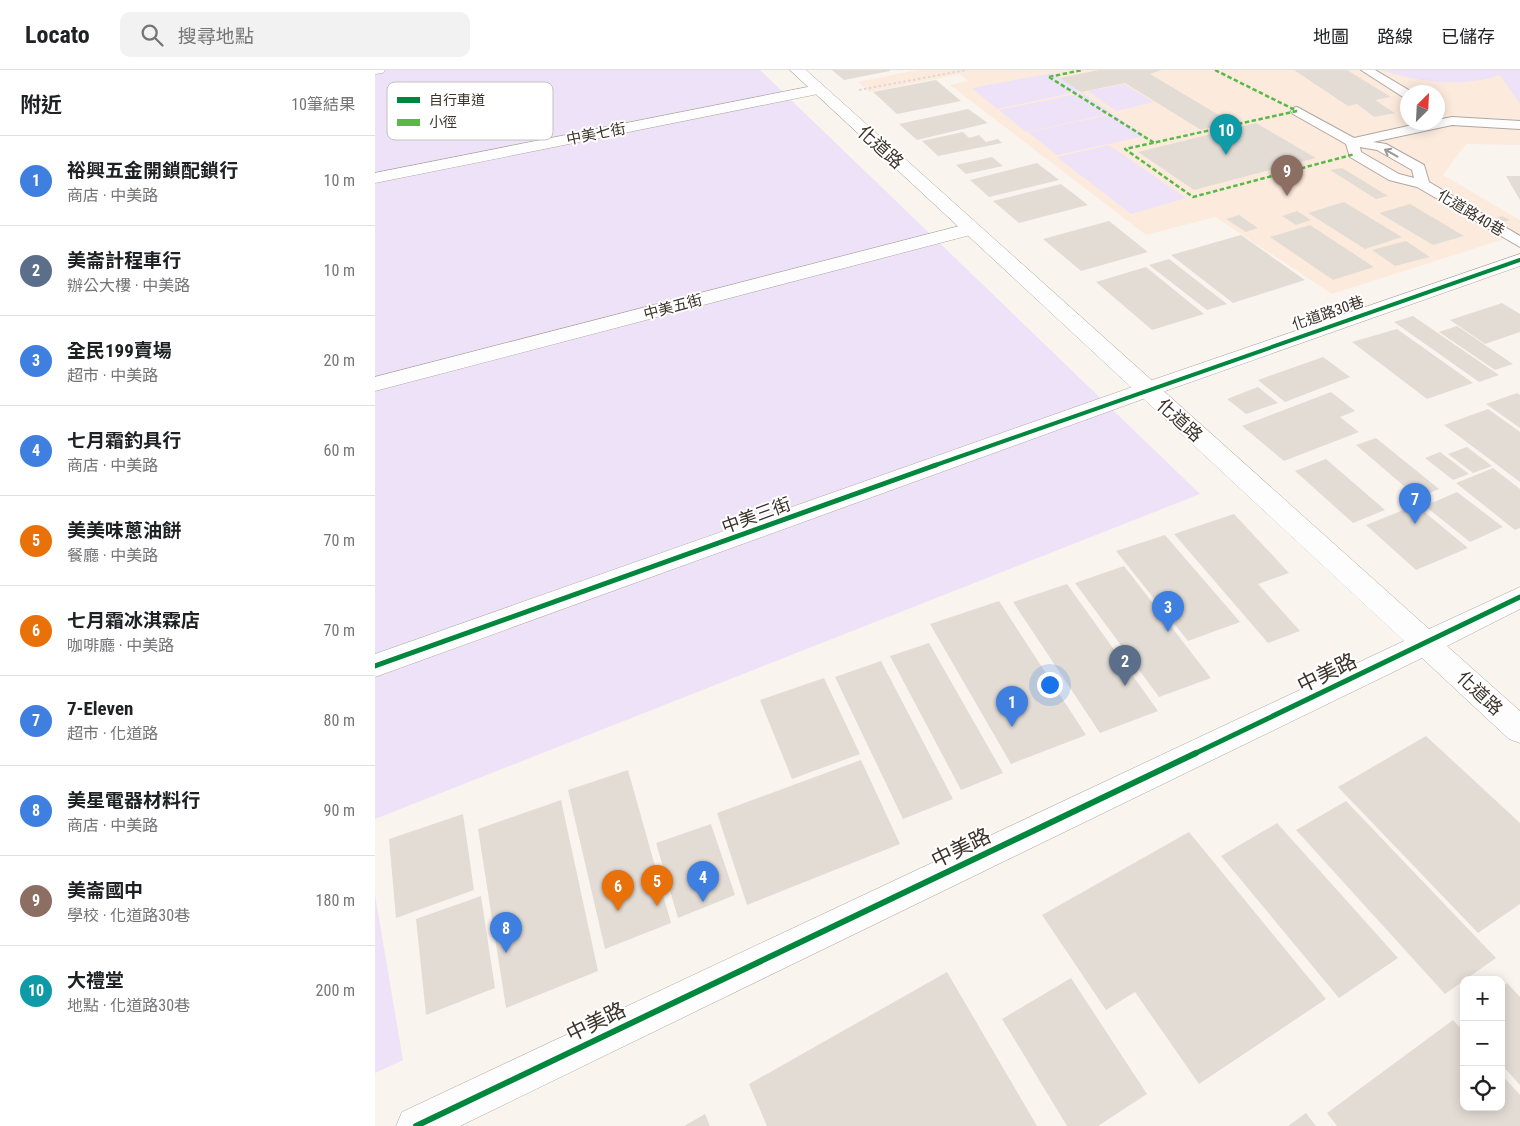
<!DOCTYPE html>
<html lang="zh-TW">
<meta charset="utf-8">
<style>
body{margin:0;font-family:"Roboto Condensed","Noto Sans TC",sans-serif;background:#f2f2f2;color:#202124}
.controls{position:absolute;right:15px;bottom:15px;display:grid;overflow:hidden;border-radius:10px;box-shadow:0 2px 12px #0003}
.controls button{width:45px;height:45px;display:grid;place-items:center;padding:0;border:0;border-bottom:1px solid #e0e0e0;background:#fff;color:#202124;font:25px sans-serif}
.compass{position:absolute;left:1025px;top:15px;width:45px;height:45px;border-radius:50%;background:#fff;box-shadow:0 2px 12px #0003;rotate:24deg}
.you{position:absolute;left:674px;top:614px;width:18px;height:18px;margin:-12px;border:4px solid #fff;border-radius:50%;background:#1a73e8;box-shadow:0 0 0 8px #1a73e833}
.badge{display:grid;place-items:center;width:32px;height:32px;border-radius:50%;background:#7e766e;color:#fff;font-size:16px;font-weight:700}
.pin{position:absolute;translate:-50% -41px;filter:drop-shadow(0 1px 2px #0008)}
.pin::after{content:'';position:absolute;top:26px;width:18px;height:15px;background:inherit;clip-path:polygon(0 0,100% 0,50% 100%)}
.list{margin:0;padding:0;list-style:none}
h2{display:flex;justify-content:space-between;align-items:center;height:65px;margin:0;padding:0 20px;font-size:21px}
h2 small{font-size:16px;font-weight:400;color:#757577}
.list li{display:grid;grid-template-columns:32px 1fr auto;gap:15px;align-items:center;box-sizing:border-box;height:90px;padding:0 20px;border-top:1px solid #e0e0e0}
.list b{display:block;font-size:19px;white-space:nowrap}
.list p{margin:0;font-size:16px;white-space:nowrap;color:#757577}
.list em{font-size:16px;font-style:normal;color:#757577}
.icon{flex:none;width:28px;height:28px;fill:none;stroke:currentColor;stroke-width:2;stroke-linecap:round;stroke-linejoin:round}
.map{position:relative;flex:none;width:1145px;height:1056px;overflow:hidden}
header{display:flex;align-items:center;gap:30px;box-sizing:border-box;height:70px;padding:0 25px;background:#fff;border-bottom:1px solid #e0e0e0}
header strong{font-size:24px}
nav{display:flex;gap:28px;margin-inline-start:auto;font-size:18px}
.search{width:350px;height:45px;background:#f2f2f2;display:flex;align-items:center;gap:12px;box-sizing:border-box;padding:0 18px;border-radius:10px;color:#757577;font-size:19px}
main{display:flex}
aside{flex:1;background:#fff}
.map>svg:first-child{display:block}
.built{fill:#fcebdd;fill-rule:evenodd}
.green{fill:#ede2f7}
.building{fill:#e3dcd5}
.lines{fill:none;stroke-linecap:round;stroke-linejoin:round}
.service-casing{stroke:#aea7a1;stroke-width:2}
.minor-casing{stroke:#aea7a1;stroke-width:1}
.tertiary-casing{stroke:#aea7a1;stroke-width:1}
.path{stroke:#dbd9d7;stroke-width:2;stroke-dasharray:2.5 2.5;stroke-linecap:butt}
.service{fill:#fefdfd;fill-rule:evenodd}
.minor{fill:#fefdfd;fill-rule:evenodd}
.tertiary{fill:#fefdfd;fill-rule:evenodd}
.quiet{stroke:#58b947;stroke-width:2.5;stroke-dasharray:4.5 2.5;stroke-linecap:butt}
.cycleway-far2-casing{stroke:#fff;stroke-width:6}
.cycleway-far1-casing{stroke:#fff;stroke-width:8}
.cycleway-casing{stroke:#fff;stroke-width:9}
.cycleway-far2{stroke:#00873e;stroke-width:4}
.cycleway-far1{stroke:#00873e;stroke-width:5}
.cycleway{stroke:#00873e;stroke-width:6}
.oneway{stroke:#9c9893}
.labels{text-anchor:middle;dominant-baseline:central;stroke-width:4;stroke-linejoin:round;paint-order:stroke}
.far-street-label{font-size:15px;fill:#3b3229;stroke:#fff}
.street-label{font-size:18px;fill:#3b3229;stroke:#fff}
.near-street-label{font-size:21px;fill:#3b3229;stroke:#fff}
.key{fill:#fff;stroke:#c4c2bf;stroke-width:1}
.key-label{font-size:14px;fill:#3b3229}
</style>
<header>
<strong>Locato</strong>
<div class="search"><svg class="icon" aria-label="search" viewBox="0 0 24 24"><circle cx="10" cy="10" r="6"/><path d="M15 15l6 6"/></svg>搜尋地點</div>
<nav><a>地圖</a><a>路線</a><a>已儲存</a></nav>
</header>
<main>
<aside>
<h2>附近<small>10筆結果</small></h2>
<ul class="list">
<li><span class="badge" style="background:#3f7fe0">1</span><div><b>裕興五金開鎖配鎖行</b><p>商店 · 中美路</p></div><em>10 m</em></li>
<li><span class="badge" style="background:#5c6f8a">2</span><div><b>美崙計程車行</b><p>辦公大樓 · 中美路</p></div><em>10 m</em></li>
<li><span class="badge" style="background:#3f7fe0">3</span><div><b>全民199賣場</b><p>超市 · 中美路</p></div><em>20 m</em></li>
<li><span class="badge" style="background:#3f7fe0">4</span><div><b>七月霜釣具行</b><p>商店 · 中美路</p></div><em>60 m</em></li>
<li><span class="badge" style="background:#e8710a">5</span><div><b>美美味蔥油餅</b><p>餐廳 · 中美路</p></div><em>70 m</em></li>
<li><span class="badge" style="background:#e8710a">6</span><div><b>七月霜冰淇霖店</b><p>咖啡廳 · 中美路</p></div><em>70 m</em></li>
<li><span class="badge" style="background:#3f7fe0">7</span><div><b>7-Eleven</b><p>超市 · 化道路</p></div><em>80 m</em></li>
<li><span class="badge" style="background:#3f7fe0">8</span><div><b>美星電器材料行</b><p>商店 · 中美路</p></div><em>90 m</em></li>
<li><span class="badge" style="background:#8d6e63">9</span><div><b>美崙國中</b><p>學校 · 化道路30巷</p></div><em>180 m</em></li>
<li><span class="badge" style="background:#0f9aa8">10</span><div><b>大禮堂</b><p>地點 · 化道路30巷</p></div><em>200 m</em></li>
</ul>
</aside>
<div class="map">
<svg width="1145" height="1056" viewBox="0 0 1145 1056">
<rect width="100%" height="100%" fill="#faf4ef"/>
<path class="built" d="M542 0H1145V75L1091 74 1068 105 1145 150V164L957 224 840 147 771 165 575 15 593 11 585 4 495 22 483 12ZM1032 22H1062V52H1032Z"/>
<path class="green" d="M0 0H385L825 424 0 749Z
M1006 0H1145V34L1125 5C1089 18 1042 12 1006 0Z
M678 3 706 21 622 39 597 18Z
M749 14 779 32 741 41 713 21Z
M707 23 737 43 651 62 624 40Z
M738 44 770 66 682 85 653 62Z
M734 75 811 128 756 144 682 87Z
M0 825 28 990 0 1003Z"/>
<path class="building" d="M457 0H515V1L469 10Z
M724 0H787L775 4 857 53 826 60 750 13 706 22 685 8Z
M919 0H972L1016 27 1000 30 1020 43 999 47 982 34 973 36Z
M561 10 586 31 522 44 498 22Z
M593 39 613 53 542 70 524 54Z
M881 53 941 88 819 120 763 82Z
M588 62 594 68 604 65 611 72 623 69 627 73 563 86 547 71Z
M617 87 628 96 591 104 581 95Z
M662 93 684 110 614 127 595 110Z
M967 98 1013 126 1001 129 955 100Z
M1131 106H1145V130Z
M686 114 713 135 644 153 618 131Z
M969 132 1027 167 990 179 933 143Z
M1035 134 1089 166 1058 175 1004 143Z
M922 141 936 150 921 155 907 146Z
M864 145 883 158 871 162 851 149Z
M1127 146 1135 150 1121 154 1113 150Z
M734 151 773 182 706 201 668 169Z
M935 155 999 197 958 210 895 167Z
M866 165 930 210 858 233 796 185Z
M1031 171 1055 187 1020 196 997 180Z
M794 189 852 234 832 240 774 195Z
M771 197 829 244 777 260 721 212Z
M1127 233 1145 244V262L1110 274 1075 250Z
M1038 246 1124 305 1104 312 1019 252Z
M1082 256 1138 294 1120 300 1064 262Z
M1022 259 1098 313 1052 329 977 272Z
M948 287 975 307 910 332 883 310Z
M883 317 903 333 871 344 852 329Z
M956 322 980 341 965 347 984 362 909 391 867 356Z
M1142 323 1145 325V358L1111 334Z
M1113 339 1145 362V412L1069 355Z
M1001 368 1064 419 1043 428 981 375Z
M1092 377 1117 396 1098 403 1073 384Z
M1065 382 1094 404 1078 410 1050 388Z
M951 389 1010 440 978 453 920 401Z
M1118 398 1145 419V458L1140 460 1081 413Z
M1082 422 1128 457 1095 472 1050 436Z
M1041 435 1093 478 1041 500 991 455Z
M859 444 914 503 883 514 925 561 893 573 799 464Z
M790 465 865 552 813 571 741 481Z
M749 496 836 608 784 627 700 513Z
M692 514 783 641 725 663 638 532Z
M624 531 711 665 636 694 555 554Z
M554 573 628 703 586 720 515 586Z
M506 591 578 729 528 749 460 607Z
M449 608 485 684 417 709 385 630Z
M1051 666 1145 753V834L1103 863 963 717Z
M486 690 525 774 372 835 342 743Z
M253 700 296 853 230 879 193 720Z
M186 730 223 901 131 938 103 759Z
M971 731 1121 888 1070 924 921 760Z
M88 744 99 820 21 848 14 769Z
M902 753 1023 888 964 928 846 786Z
M336 754 360 825 303 848 281 773Z
M814 762 951 929 824 1014 760 922 731 940 667 845Z
M106 826 120 918 51 945 41 849Z
M572 902 662 1056H392L374 1014Z
M696 908 772 1024 723 1056H692L627 949Z
M1132 913 1145 927V1015L1126 994V917Z
M1078 950 1089 962V1037H1126V1004L1145 1025V1056H962L952 1043Z
M931 1043 941 1056H913Z
M330 1044 335 1056H309Z"/>
<g class="lines">
<defs>
<path id="service" d="M986 0H1000L1037 22H1032V28L1028 27Z
M922 37 979 68 1051 52H1062V50L1077 47 1145 51V59L1077 55 998 72 1011 74 1049 95 1054 112 1145 166V177L1042 117 1014 110 975 87 971 74 918 44 916 41 918 38ZM985 77 1002 80 1037 100 1039 108 1024 104 986 82Z"/>
<path id="minor" d="M0 0H10L8 3 0 4Z
M443 15 451 20 448 23 0 113V103Z
M596 153 603 155 605 159 603 163 0 321V307Z
M1145 184V196L779 325 0 607V584L763 315Z"/>
<path id="tertiary" d="M415 0H431L1054 559 1145 517V539L1072 576 1145 641V673L1134 669 1047 588 85 1056H21L27 1042 1029 571Z"/>
</defs>
<use href="#service" class="service-casing"/>
<use href="#minor" class="minor-casing"/>
<use href="#tertiary" class="tertiary-casing"/>
<path class="path" d="M484 20 591 0"/>
<use href="#service" class="service"/>
<use href="#minor" class="minor"/>
<use href="#tertiary" class="tertiary"/>
<path class="quiet" d="M840 0 922 41
M674 7 781 74
M674 7 707 0
M922 41 750 79 818 127 980 84"/>
<defs>
<path id="cycleway-far2" d="M558 396 1145 190"/>
<path id="cycleway-far1" d="M0 596 561 395
M819 684 1145 527"/>
<path id="cycleway" d="M41 1056 821 683"/>
</defs>
<use href="#cycleway-far2" class="cycleway-far2-casing"/>
<use href="#cycleway-far1" class="cycleway-far1-casing"/>
<use href="#cycleway" class="cycleway-casing"/>
<use href="#cycleway-far2" class="cycleway-far2"/>
<use href="#cycleway-far1" class="cycleway-far1"/>
<use href="#cycleway" class="cycleway"/>
</g>
<defs><path id="oneway-shaft" d="M-6 0H5M1.5-3L5.5 0L1.5 3" fill="none" stroke-width="1.6" stroke-linecap="round" stroke-linejoin="round" transform="scale(1.25)"/></defs>
<use class="oneway" href="#oneway-shaft" transform="translate(1016 83) rotate(-151)"/>
<g class="labels">
<g class="far-street-label">
<text transform="translate(221 64) rotate(-11)">中美七街</text>
<text transform="translate(1096 143) rotate(31)">化道路40巷</text>
<text transform="translate(298 237) rotate(-15)">中美五街</text>
<text transform="translate(953 243) rotate(-19)">化道路30巷</text>
</g>
<g class="street-label">
<text transform="translate(506 77) rotate(42)">化道路</text>
<text transform="translate(805 350) rotate(42)">化道路</text>
<text transform="translate(381 445) rotate(-20)">中美三街</text>
<text transform="translate(1105 623) rotate(43)">化道路</text>
</g>
<g class="near-street-label">
<text transform="translate(952 603) rotate(-26)">中美路</text>
<text transform="translate(586 778) rotate(-26)">中美路</text>
<text transform="translate(221 952) rotate(-26)">中美路</text>
</g>
</g>
<rect x="12" y="12" width="166" height="58" rx="8" class="key"/>
<rect x="22" y="27" width="23" height="6" fill="#00873e"/>
<rect x="22" y="49" width="23" height="7" fill="#58b947"/>
<g class="key-label">
<text x="54" y="35">自行車道</text>
<text x="54" y="57">小徑</text>
</g>
</svg>
<div class="controls">
<button>+</button>
<button>−</button>
<button><svg class="icon" aria-label="locate" viewBox="0 0 24 24"><circle cx="12" cy="12" r="6"/><path d="M12 2v4M12 18v4M2 12h4M18 12h4"/></svg></button>
</div>
<svg class="compass" viewBox="-18 -18 36 36"><path d="M0-13l5 13h-10z" fill="#e53935"/><path d="M0 13l5-13h-10z" fill="#757577"/></svg>
<div class="you"></div>
<div class="pin badge" style="left:637px;top:657px;background:#3f7fe0">1</div>
<div class="pin badge" style="left:750px;top:616px;background:#5c6f8a">2</div>
<div class="pin badge" style="left:793px;top:562px;background:#3f7fe0">3</div>
<div class="pin badge" style="left:328px;top:832px;background:#3f7fe0">4</div>
<div class="pin badge" style="left:282px;top:836px;background:#e8710a">5</div>
<div class="pin badge" style="left:243px;top:841px;background:#e8710a">6</div>
<div class="pin badge" style="left:1040px;top:454px;background:#3f7fe0">7</div>
<div class="pin badge" style="left:131px;top:883px;background:#3f7fe0">8</div>
<div class="pin badge" style="left:912px;top:126px;background:#8d6e63">9</div>
<div class="pin badge" style="left:851px;top:85px;background:#0f9aa8">10</div>
</div>
</main>
